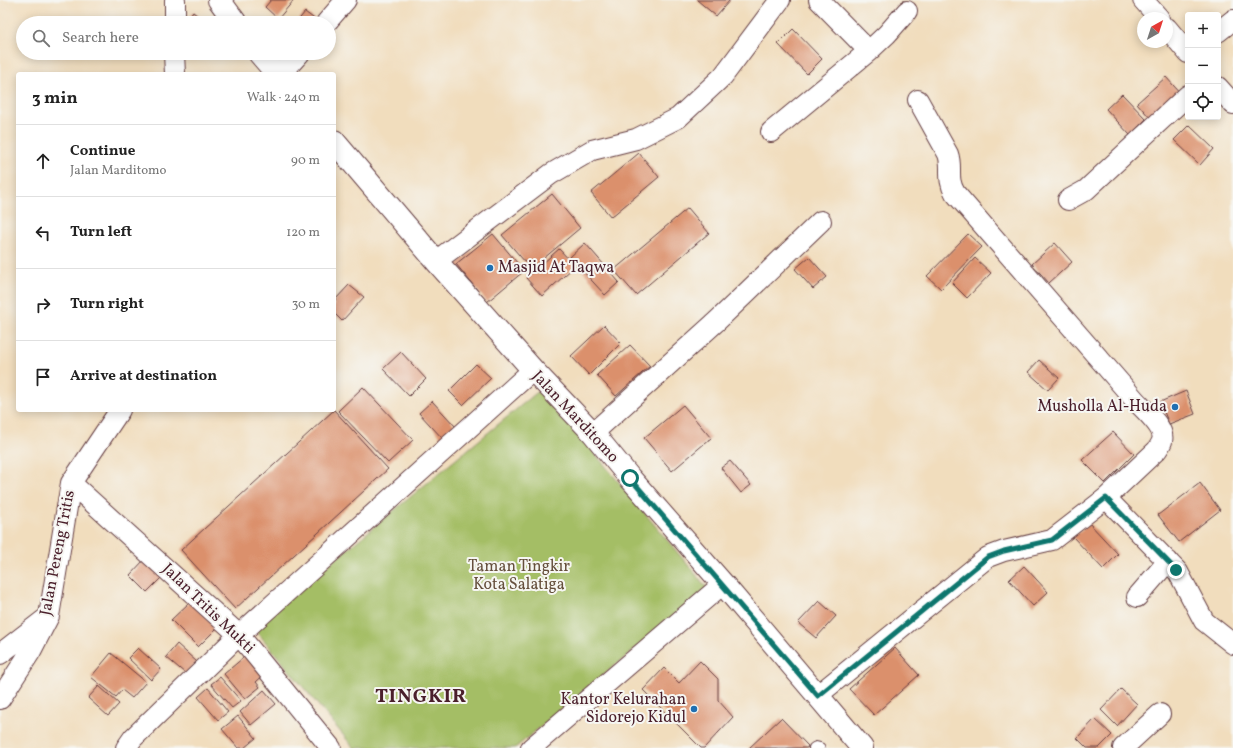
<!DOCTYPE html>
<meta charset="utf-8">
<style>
body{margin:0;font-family:Vollkorn,serif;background:#f2f2f2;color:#222}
.controls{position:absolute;right:12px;top:12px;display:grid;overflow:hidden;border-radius:4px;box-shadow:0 2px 10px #0003}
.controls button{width:36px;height:36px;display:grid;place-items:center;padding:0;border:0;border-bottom:1px solid #e0e0e0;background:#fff;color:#222;font:20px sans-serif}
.compass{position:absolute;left:1137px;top:12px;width:36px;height:36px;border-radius:50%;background:#fff;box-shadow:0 2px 10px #0003;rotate:39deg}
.stop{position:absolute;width:12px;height:12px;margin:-9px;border:3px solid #0f766e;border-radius:50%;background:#fff}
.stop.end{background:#0f766e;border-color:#fff;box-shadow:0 1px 4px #0008}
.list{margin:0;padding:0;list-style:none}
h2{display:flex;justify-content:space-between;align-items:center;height:52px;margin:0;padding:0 16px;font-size:17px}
h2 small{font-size:13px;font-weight:400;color:#767676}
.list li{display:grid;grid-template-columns:26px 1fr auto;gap:12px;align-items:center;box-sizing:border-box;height:72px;padding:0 16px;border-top:1px solid #e0e0e0}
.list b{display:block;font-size:15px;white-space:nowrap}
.list p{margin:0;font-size:13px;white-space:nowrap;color:#767676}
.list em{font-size:13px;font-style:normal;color:#767676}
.icon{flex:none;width:22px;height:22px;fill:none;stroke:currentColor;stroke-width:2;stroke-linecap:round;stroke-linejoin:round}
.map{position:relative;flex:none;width:1233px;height:748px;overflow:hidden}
.search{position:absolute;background:#fff;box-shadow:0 2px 10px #0003;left:16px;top:16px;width:320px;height:44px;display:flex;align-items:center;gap:10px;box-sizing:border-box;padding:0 14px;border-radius:22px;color:#767676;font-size:15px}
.panel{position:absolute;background:#fff;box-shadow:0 2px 10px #0003;left:16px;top:72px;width:320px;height:340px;border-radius:4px}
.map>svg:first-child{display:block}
.green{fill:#a4be65;stroke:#776e48}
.building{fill:#db906c}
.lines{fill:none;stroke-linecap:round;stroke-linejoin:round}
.service-casing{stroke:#633c41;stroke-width:12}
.minor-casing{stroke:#633c41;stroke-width:22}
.tertiary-casing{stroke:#633c41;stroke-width:24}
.service{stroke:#fff;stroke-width:10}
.minor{stroke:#fff;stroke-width:20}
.tertiary{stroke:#fff;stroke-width:22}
.route{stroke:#0f766e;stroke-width:5}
.poi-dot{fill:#1f6fb2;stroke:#f6f6f2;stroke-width:1.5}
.labels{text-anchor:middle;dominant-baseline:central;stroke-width:4;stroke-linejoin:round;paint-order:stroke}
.poi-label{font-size:16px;fill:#4a1f2b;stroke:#f6f6f2;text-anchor:end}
.street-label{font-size:16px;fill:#4a1f2b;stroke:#f6f6f2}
.park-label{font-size:16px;fill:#654f3c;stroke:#f6f6f2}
.district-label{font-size:20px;font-weight:bold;letter-spacing:1px;fill:#4a1f2b;stroke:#f6f6f2}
</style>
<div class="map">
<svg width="1233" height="748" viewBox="0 0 1233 748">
<rect width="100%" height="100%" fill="#f6f6f2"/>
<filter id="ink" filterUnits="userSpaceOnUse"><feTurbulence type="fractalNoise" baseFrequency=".025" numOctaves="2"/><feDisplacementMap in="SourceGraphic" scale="8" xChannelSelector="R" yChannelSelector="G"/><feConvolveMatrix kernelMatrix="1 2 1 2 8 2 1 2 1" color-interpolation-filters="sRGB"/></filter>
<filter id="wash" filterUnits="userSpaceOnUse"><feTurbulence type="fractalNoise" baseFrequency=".012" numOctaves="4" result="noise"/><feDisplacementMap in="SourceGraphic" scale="16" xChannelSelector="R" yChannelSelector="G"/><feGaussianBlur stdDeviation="0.9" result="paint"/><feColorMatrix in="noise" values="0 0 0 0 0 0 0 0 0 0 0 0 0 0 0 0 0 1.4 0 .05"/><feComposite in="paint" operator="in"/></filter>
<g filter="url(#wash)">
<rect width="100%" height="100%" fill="#f1ddbd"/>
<path class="green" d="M541 389 708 589 515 748H354L253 627Z"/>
<g id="blocks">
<path class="building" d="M271 0H294L278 19 265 7Z
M697 0H730L716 16Z
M193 12 207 23H185Z
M305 12 317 21 316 23H296Z
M793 29 822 59 807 74 778 44Z
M1166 77 1181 94 1151 119 1137 103Z
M1122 94 1146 119 1130 135 1106 109Z
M1189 125 1214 149 1200 165 1174 140Z
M639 153 659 177 611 217 591 193Z
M552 194 580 228 531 269 502 235Z
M688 208 709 233 636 295 614 270Z
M493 234 524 271 487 302 456 264Z
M968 234 982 247 941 289 927 276Z
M585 243 619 282 605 295 570 257Z
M1055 243 1072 262 1049 283 1032 264Z
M559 249 575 266 542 296 526 278Z
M809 257 827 277 813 289 795 269Z
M975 258 991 273 967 298 952 283Z
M349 285 364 297 342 321 334 313V301Z
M604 325 621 343 589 375 571 356Z
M630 345 650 366 616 396 597 375Z
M401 352 426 379 409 396 383 369Z
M1039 360 1059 378 1048 390 1028 372Z
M476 364 491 378 463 405 449 391Z
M363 387 413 440 388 463 338 411Z
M1186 391 1195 414 1169 424 1160 402Z
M432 401 456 427 443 439 419 413Z
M683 405 711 438 672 471 644 438Z
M334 410 388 469 235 609 181 550Z
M1113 432 1134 454 1105 483 1082 460Z
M730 461 751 485 741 493 721 468Z
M1200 483 1220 510 1179 542 1158 515Z
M1089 523 1118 554 1103 569 1073 537Z
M144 560 162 577 147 592 130 575Z
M1024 566 1048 592 1033 606 1009 580Z
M819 601 836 616 816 638 798 623Z
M190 602 217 628 198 647 171 620Z
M177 644 197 662 186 674 166 657Z
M138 648 161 669 151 680 128 658Z
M895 648 919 675 874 715 849 689Z
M250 652 267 672 256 682 260 687 245 699 224 674Z
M111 653 146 682 132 698 122 690 116 697 91 677Z
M700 661 718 679V700L733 717 704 748H701L643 690 664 668 679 683Z
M220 677 241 701 232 708 211 684Z
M99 686 119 704 108 716 88 698Z
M208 688 228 712 218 720 198 697Z
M1121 689 1137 704 1117 726 1101 710Z
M264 690 276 704 251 725 240 712Z
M238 716 256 738 244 748H238L222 729Z
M781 718 808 746 807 748H749Z
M1095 719 1112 735 1099 748H1087L1077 738Z"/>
</g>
</g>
<g filter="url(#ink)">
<use href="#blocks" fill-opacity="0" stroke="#633c41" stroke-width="1"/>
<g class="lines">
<defs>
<path id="service" d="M814 748 816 747 820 748"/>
<path id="minor" d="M819 0 869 51 887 34 907 11
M1143 0 1159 18
M175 23V0
M326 23 346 0
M1167 28 1188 53
M1218 32 1233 20
M174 53 175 74
M281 74 300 53
M1218 87 1233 104
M771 132 869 51
M1068 200 1086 190 1188 95
M436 261 551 174 592 150 636 139 678 118 723 76 780 0
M593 433 717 321 821 221
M71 483 239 635 331 748
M1106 498 1178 572 1204 621 1233 644
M1137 597 1168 561
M0 654 44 620
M818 695 988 557 1004 551 1052 540 1106 498 1157 450C1159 447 1161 444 1162 441 1166 428 1143 409 1135 400L955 193C946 178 953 168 948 154L918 100
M0 699 31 651 49 616 71 483 120 410
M126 748 133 738 239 635 533 370
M531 748 723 584
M1123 748 1160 714"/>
<path id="tertiary" d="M219 0 236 23
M259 53 277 74
M334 141 436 261 533 370 593 433 630 478 723 584 862 748"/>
</defs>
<use href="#service" class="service-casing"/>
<use href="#minor" class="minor-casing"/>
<use href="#tertiary" class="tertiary-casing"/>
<use href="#service" class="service"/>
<use href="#minor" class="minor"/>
<use href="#tertiary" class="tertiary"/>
</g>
</g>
<g class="lines" filter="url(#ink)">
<path class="route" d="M630 478 818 696 988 557 1004 551 1052 540 1106 498 1176 570"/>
</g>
<g class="poi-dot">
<circle cx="490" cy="268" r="4"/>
<circle cx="1175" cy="407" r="4"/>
<circle cx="694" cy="709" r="4"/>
</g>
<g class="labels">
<g class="poi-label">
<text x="498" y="268" text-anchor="start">Masjid At Taqwa</text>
<text x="1167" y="407">Musholla Al-Huda</text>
<text x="686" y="700">Kantor Kelurahan<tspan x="686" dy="18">Sidorejo Kidul</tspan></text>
</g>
<g class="street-label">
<text transform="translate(575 417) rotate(47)">Jalan Marditomo</text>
<text transform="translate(58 553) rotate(-79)">Jalan Pereng Tritis</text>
<text transform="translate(208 609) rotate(44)">Jalan Tritis Mukti</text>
</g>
<g class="park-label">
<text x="519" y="567">Taman Tingkir<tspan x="519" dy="18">Kota Salatiga</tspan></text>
</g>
<g class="district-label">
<text x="421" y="697">TINGKIR</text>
</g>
</g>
</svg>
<div class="controls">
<button>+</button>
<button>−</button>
<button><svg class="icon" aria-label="locate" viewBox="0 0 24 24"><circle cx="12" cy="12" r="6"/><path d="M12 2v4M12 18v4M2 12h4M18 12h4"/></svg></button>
</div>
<svg class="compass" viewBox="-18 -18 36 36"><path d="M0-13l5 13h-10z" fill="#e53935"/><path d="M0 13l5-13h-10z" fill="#767676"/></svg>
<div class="stop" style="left:630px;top:478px"></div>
<div class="stop end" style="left:1176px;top:570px"></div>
<div class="search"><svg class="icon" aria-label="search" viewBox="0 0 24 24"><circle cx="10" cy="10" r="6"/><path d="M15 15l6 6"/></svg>Search here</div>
<section class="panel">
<h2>3 min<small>Walk · 240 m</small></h2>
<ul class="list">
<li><svg class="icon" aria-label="ahead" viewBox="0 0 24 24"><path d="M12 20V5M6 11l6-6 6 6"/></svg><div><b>Continue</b><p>Jalan Marditomo</p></div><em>90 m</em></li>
<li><svg class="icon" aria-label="left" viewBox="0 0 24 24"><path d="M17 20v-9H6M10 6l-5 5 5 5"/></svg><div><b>Turn left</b></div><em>120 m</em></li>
<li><svg class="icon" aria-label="right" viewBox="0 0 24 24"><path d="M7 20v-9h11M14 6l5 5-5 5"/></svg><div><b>Turn right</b></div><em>30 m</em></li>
<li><svg class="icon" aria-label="arrive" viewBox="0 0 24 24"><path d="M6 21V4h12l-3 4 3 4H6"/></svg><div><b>Arrive at destination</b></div></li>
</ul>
</section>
</div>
